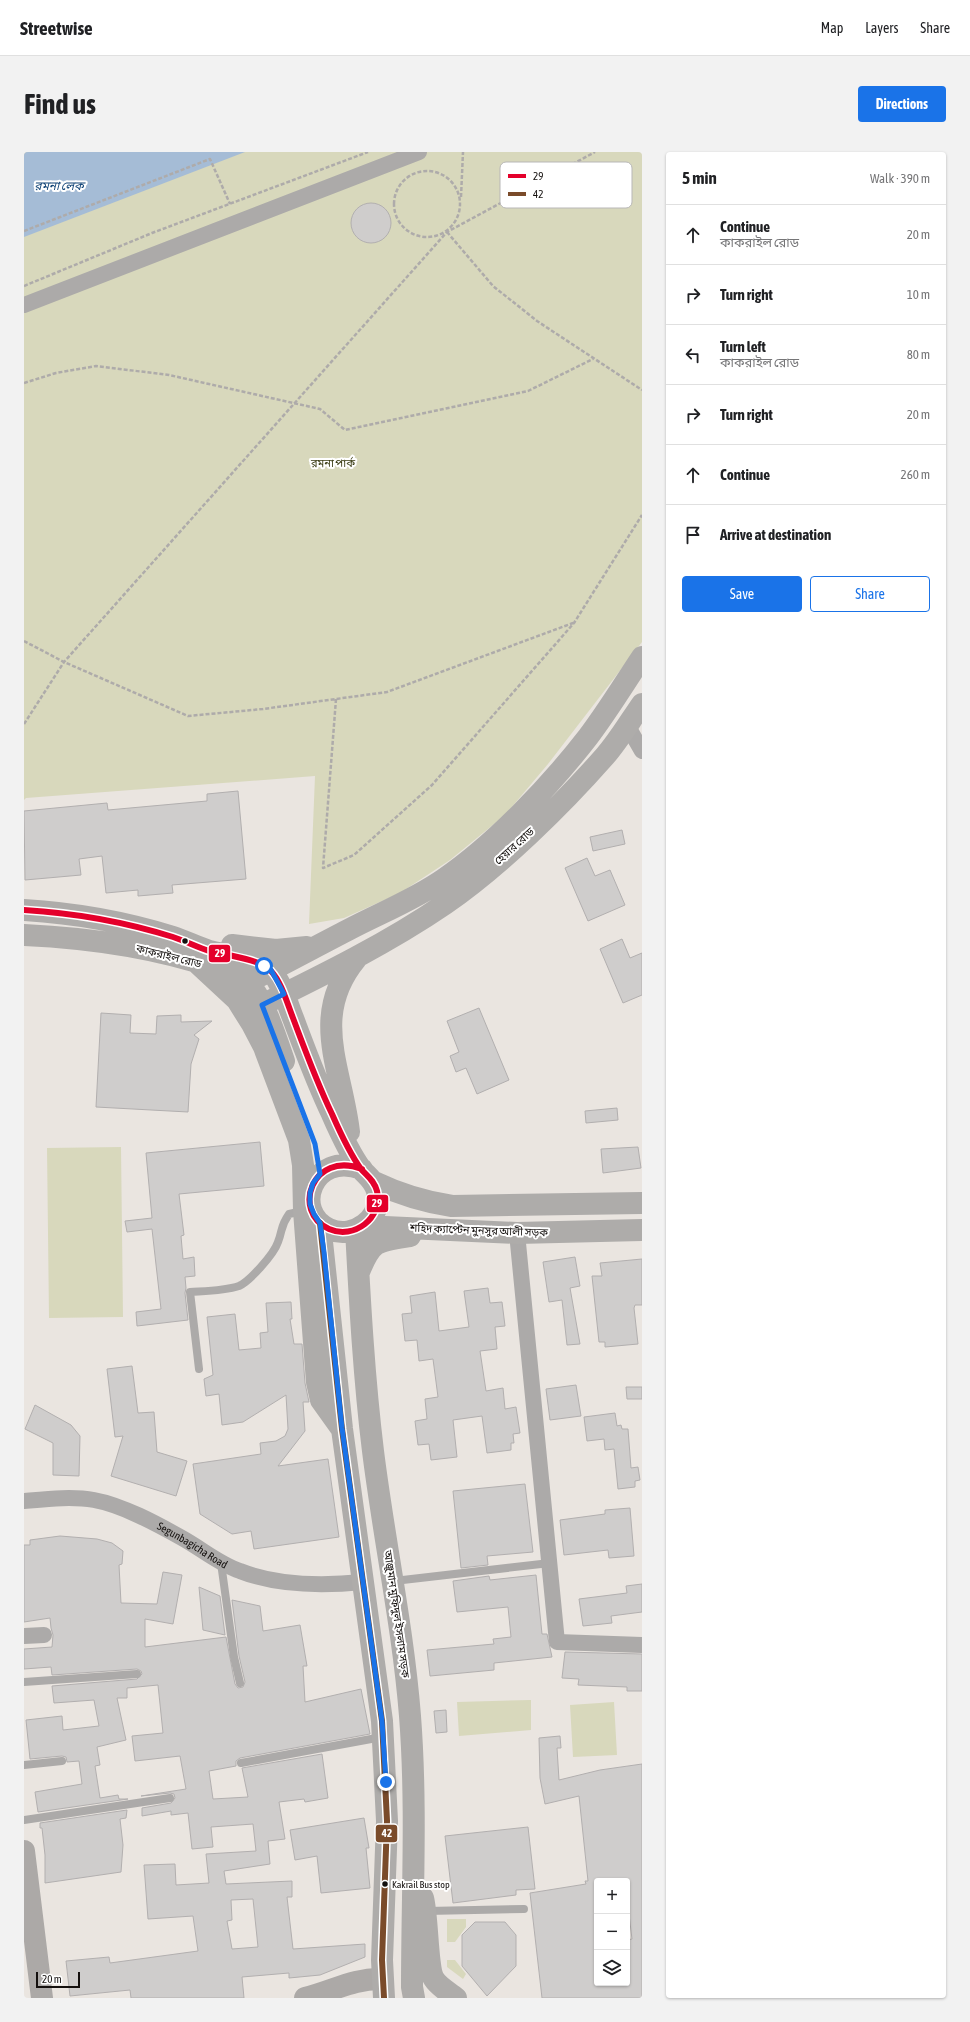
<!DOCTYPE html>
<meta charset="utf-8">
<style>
body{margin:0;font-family:"Asap Condensed","Noto Sans Bengali",sans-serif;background:#f2f2f2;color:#202124}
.controls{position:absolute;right:12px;bottom:12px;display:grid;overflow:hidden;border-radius:4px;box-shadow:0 1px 3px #0004}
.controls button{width:36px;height:36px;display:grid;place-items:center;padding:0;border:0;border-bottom:1px solid #e0e0e0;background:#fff;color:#202124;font:20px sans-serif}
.scale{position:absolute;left:12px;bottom:10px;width:44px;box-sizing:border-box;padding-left:4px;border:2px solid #14100e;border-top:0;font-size:11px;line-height:14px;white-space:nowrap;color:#14100e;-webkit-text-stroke:3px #fff;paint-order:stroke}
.stop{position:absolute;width:12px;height:12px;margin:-9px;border:3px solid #1a73e8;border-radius:50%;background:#fff}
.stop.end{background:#1a73e8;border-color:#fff;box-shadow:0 1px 4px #0008}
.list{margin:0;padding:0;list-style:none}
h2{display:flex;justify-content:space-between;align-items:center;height:52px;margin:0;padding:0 16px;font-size:17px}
h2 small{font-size:13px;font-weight:400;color:#757577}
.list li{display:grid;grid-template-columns:26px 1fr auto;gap:12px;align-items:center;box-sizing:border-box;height:60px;padding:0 16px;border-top:1px solid #e0e0e0}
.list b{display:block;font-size:15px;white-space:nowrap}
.list p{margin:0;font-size:13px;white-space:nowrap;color:#757577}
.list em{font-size:13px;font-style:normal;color:#757577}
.actions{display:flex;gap:8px;padding:12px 16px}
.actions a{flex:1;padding:9px 0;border:1px solid #1a73e8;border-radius:4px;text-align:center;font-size:14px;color:#1a73e8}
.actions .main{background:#1a73e8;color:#fff}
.icon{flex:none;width:22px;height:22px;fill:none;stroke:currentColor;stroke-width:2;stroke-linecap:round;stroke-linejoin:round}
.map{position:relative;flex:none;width:618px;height:1846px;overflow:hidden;border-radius:4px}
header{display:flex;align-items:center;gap:24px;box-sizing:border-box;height:56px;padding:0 20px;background:#fff;border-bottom:1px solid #e0e0e0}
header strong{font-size:19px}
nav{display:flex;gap:22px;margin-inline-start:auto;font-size:14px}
.intro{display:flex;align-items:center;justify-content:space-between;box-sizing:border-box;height:96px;padding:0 24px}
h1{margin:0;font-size:28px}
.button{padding:10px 18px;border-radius:4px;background:#1a73e8;color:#fff;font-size:14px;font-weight:700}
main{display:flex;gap:24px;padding:0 24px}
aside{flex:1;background:#fff;border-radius:4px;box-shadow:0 1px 3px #0004}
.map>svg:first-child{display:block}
.green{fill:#d8d8bc}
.water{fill:#a5bcd6}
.building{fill:#cfcdcc;stroke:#b2afaf;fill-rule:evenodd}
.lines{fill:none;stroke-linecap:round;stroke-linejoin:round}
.path{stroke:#aeabaa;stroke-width:2.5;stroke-dasharray:4 2;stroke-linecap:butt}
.lane{stroke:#acaaa9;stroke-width:8}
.street{stroke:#acaaa9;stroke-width:16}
.secondary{stroke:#aca9a7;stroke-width:22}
.primary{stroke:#aeacaa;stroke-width:22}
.bus-1-casing{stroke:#fff;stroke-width:9}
.bus-2-casing{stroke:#fff;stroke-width:9}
.bus-1{stroke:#e4002b;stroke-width:6}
.bus-2{stroke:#7a4b2a;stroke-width:6}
.route{stroke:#1a73e8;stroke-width:5}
.bus-dot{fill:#14100e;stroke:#fff;stroke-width:1.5}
.labels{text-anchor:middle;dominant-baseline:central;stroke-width:4;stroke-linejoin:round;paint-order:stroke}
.bus-label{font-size:10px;fill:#14100e;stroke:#fff;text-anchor:start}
.park-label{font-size:11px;fill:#373910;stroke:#fff}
.street-label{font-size:11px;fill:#14100e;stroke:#fff}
.water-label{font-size:12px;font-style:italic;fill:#144678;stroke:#fff}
.key{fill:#fff;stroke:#b8b7b7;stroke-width:1}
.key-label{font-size:11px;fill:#14100e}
.line-badge{stroke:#fff;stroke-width:1.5}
.badge-label{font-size:11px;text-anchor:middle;font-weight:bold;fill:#fff}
</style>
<header>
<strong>Streetwise</strong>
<nav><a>Map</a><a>Layers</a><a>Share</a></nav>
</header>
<div class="intro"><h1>Find us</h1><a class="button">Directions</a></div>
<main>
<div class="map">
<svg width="618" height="1846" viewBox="0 0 618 1846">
<rect width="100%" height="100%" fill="#eae5e0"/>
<path class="green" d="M0 0H618V490L524 612 481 663 426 708 376 741 320 766 285 772 291 624 2 646 0 648Z
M97 995 99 1165 25 1166 23 996Z
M507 1548V1578L435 1584 433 1550Z
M590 1550 593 1603 549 1605 546 1553Z
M423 1767H442V1775L431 1790H423Z
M423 1808H431L442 1822 439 1827 423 1815Z"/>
<path class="water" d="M0 0H221L0 85Z"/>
<path class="building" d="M327 71a20 20 0 1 1 40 0a20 20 0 1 1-40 0Z
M214 639 222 727 148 733 149 741 114 744V738L82 741 78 704 55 707 57 723 1 728 0 659 83 651 84 658 183 649V642Z
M598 678 601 692 569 699 566 685Z
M563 706 571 724 586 718 601 753 564 769 541 716Z
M598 787 606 806 618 801V843L599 851 576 797Z
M455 856 485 928 453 942 442 916 432 920 426 904 435 900 423 869Z
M77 861 107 863 106 881 132 882 133 864 157 863V870L188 869 170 883 175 887 167 912 164 960 72 955Z
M593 956 594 968 562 971 561 959Z
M236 990 240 1034 155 1042 160 1083 157 1084 159 1107 170 1105 171 1124 161 1125 162 1136 161 1141 164 1168 113 1174 112 1160 137 1157 128 1077 103 1080 101 1069 128 1066 122 1001Z
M614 995 617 1016 579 1021 577 997Z
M551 1105 556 1134 546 1136 556 1192 543 1193 538 1148 525 1150 519 1110Z
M618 1107V1153H611L610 1156 614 1192 581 1195V1190H575L568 1124H578L576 1111Z
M464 1136 466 1151 478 1150 481 1174 471 1175 473 1197 456 1199 462 1239 479 1236 481 1257 492 1255 496 1281 489 1282 490 1291H487V1298L463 1301 458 1264 429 1268 433 1305 407 1308 405 1292 394 1293 391 1269 403 1267 401 1247 414 1245 409 1207 395 1209 393 1188 381 1189 378 1162 388 1161 386 1144 411 1140 415 1179 445 1175 440 1139Z
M267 1150 268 1167H266L270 1192H278L281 1231 285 1250H279L281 1279 254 1314 304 1307 315 1385 230 1397 227 1379 208 1382 176 1362 169 1312 237 1302 236 1291 252 1289 261 1284 264 1277 262 1243 219 1270 198 1273 195 1242 182 1244 180 1227 189 1223 183 1165 211 1162 215 1198 237 1196 236 1181 244 1180 242 1151Z
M108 1214 114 1261 130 1260 133 1300 163 1309 152 1344 87 1324 99 1284 91 1285 83 1217Z
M552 1233 557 1264 526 1268 522 1237Z
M602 1235H618V1247H603Z
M11 1253 47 1273 56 1284 55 1324 29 1323V1291L1 1277Z
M591 1261 593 1274 597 1273 598 1277H604L607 1316 614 1315 616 1328 611 1329V1335L594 1337 590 1297 581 1298 580 1287 563 1289 560 1265Z
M501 1332 509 1400 463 1404 464 1413 437 1416 429 1339Z
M606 1356 610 1404 585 1406 584 1398 540 1403 536 1368 581 1362V1358Z
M36 1384 73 1387 88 1391 99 1399 98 1412 95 1413 97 1451 133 1452 139 1420 158 1423 149 1472 121 1467V1495L202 1485 211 1532 214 1536 219 1535 221 1530 215 1504 208 1448 236 1454 239 1479 276 1473 283 1514H279L281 1550 337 1537 346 1582 216 1606 212 1609V1614L185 1619 189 1647 224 1645 218 1616 298 1602 304 1646 281 1650 280 1647 255 1650 261 1687 244 1689 246 1712 200 1719 202 1732 268 1729V1745H263L269 1797 341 1792V1805L296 1823 265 1826V1821L218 1825 220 1846H107L106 1838 46 1844 42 1809 85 1805 86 1811 174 1799 169 1764 124 1767 120 1713 151 1712 152 1733 185 1731 182 1702 232 1699 229 1672 187 1675 189 1695 168 1697 164 1661 147 1663V1659L118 1664V1656L147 1651 151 1646 150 1642 146 1641 117 1644 162 1637 156 1604 111 1609 108 1584 139 1581 134 1533 103 1536V1546H93L102 1588 73 1595 76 1613 71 1614 76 1646 94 1643 95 1647H104L14 1660 11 1640 58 1632 55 1609 43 1610 42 1605 38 1604 6 1607 2 1568 38 1564 39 1578 75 1574 70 1548 30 1551 28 1534 113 1527 118 1522 117 1519 113 1517 28 1523 27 1515 0 1517V1497L28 1495 29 1483 27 1476 26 1466 0 1470V1393H6V1388ZM229 1747 234 1795 208 1797 203 1769 208 1768 207 1748Z
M512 1423 518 1482H523L528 1505 470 1511V1518L406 1524 403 1498 470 1492 469 1487 487 1485 484 1455 433 1460 429 1429 465 1424 466 1428Z
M618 1432V1460L587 1464 588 1471 559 1474 555 1447 603 1441 602 1434Z
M175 1435 196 1444 201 1483 179 1478Z
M541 1500 618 1502V1539H603V1535L554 1533 555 1527 538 1526Z
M422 1558 423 1580 412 1581 410 1559Z
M536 1584 537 1596H533L535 1628 576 1618 618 1612V1846H518L506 1741 562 1732 561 1729H564L555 1644 521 1652 516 1626 515 1586ZM573 1729H603V1746L608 1787 603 1788V1831H573Z
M103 1658 102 1666 96 1667 99 1693 97 1720 21 1731V1703L18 1676H16V1671Z
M340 1666 345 1696H342L346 1736 297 1741 293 1704 271 1708 266 1678Z
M504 1675 511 1737 492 1738V1743L429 1751 421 1684Z
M451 1770H481L492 1783V1814L463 1844 438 1814V1783Z"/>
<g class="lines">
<path class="path" d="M370 52a33 33 0 1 1 66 0a33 33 0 1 1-66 0Z
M437 45 439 0
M0 79 186 7 206 52
M423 80 469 134 513 169 618 238
M0 134 128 81 344 0
M0 231 32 221 72 214 145 223 296 257 321 278 504 239 569 207
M0 489 40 510 164 564 239 557 363 540 549 471
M312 547 299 716 330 703 408 633 550 471 618 363
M0 572 40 510 423 80 571 0"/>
<path class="lane" d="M175 1217 166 1140C182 1139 200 1139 215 1134 226 1129 250 1102 254 1090 259 1077 256 1075 265 1062L279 1059
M197 1411 210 1505 216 1531
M370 1429 526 1411
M0 1530 113 1522
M217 1611 358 1585
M0 1613 38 1609
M0 1668 146 1646
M403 1759 500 1757"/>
<g class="street">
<path d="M0 153 395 0"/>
<path d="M603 573 618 599"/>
<path d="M493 1081 533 1490 618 1493"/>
<path id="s1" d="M0 1349C22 1347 48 1344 70 1348 98 1353 133 1372 158 1386 178 1397 195 1412 216 1419 254 1434 299 1434 339 1430"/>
<path d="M0 1484 20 1483"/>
</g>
<path class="secondary" d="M0 1699 18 1846
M281 1846C307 1840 330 1826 358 1827"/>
<path class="primary" d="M0 758C50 761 101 770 149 785 161 789 173 795 185 799 200 803 237 807 247 819 258 831 263 851 269 866 281 898 293 931 308 962 315 978 326 1002 337 1017 343 1024 350 1028 353 1039 359 1066 330 1088 305 1077 267 1060 288 998 338 1017
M0 783C65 786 130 795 192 816 202 819 218 822 225 831 242 853 251 883 260 909
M208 793 252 798 283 795
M171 809 213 848 228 872 240 895 275 988 279 1013 280 1059 293 1230 297 1248 317 1276
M224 830C258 813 291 795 324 778 356 761 390 748 420 727 471 692 526 634 564 585 583 560 600 532 618 505
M238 853C301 822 364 791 421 752 476 714 537 654 581 604 595 588 606 569 618 552
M325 980C318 917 285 864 332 807
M350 1030C375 1042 401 1050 428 1054L618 1051
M296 1071 318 1277 358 1569 363 1669 358 1808 360 1846
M339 1074 493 1081 618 1078
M332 1078C336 1152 340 1226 349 1299 360 1388 379 1475 386 1564 393 1654 388 1744 388 1835L390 1846
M335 1120C348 1088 353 1089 386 1084
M399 1746C404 1765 403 1817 410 1827 415 1835 425 1840 432 1846"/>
<defs>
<path id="bus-1" d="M0 758C50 761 101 770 149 785 161 789 173 795 185 799 200 803 237 807 247 819 258 831 263 851 269 866 281 898 293 931 308 962 315 978 326 1002 337 1017 343 1024 350 1028 353 1039 359 1066 330 1088 305 1077 267 1060 288 998 338 1017"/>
<path id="bus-2" d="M296 1071 318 1277 358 1569 363 1669 358 1808 360 1846"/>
</defs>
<use href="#bus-1" class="bus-1-casing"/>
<use href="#bus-2" class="bus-2-casing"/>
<use href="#bus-1" class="bus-1"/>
<use href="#bus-2" class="bus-2"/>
</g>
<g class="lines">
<path class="route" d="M240 814 247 818 260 842 238 853 291 992 296 1022 289 1031 286 1041V1052L290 1062 296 1071 300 1100 318 1276 358 1569 362 1630"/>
</g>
<g class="bus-dot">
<circle cx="161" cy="789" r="3.5"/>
<circle cx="361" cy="1732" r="3.5"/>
</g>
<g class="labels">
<g class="bus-label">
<text x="368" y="1732">Kakrail Bus stop</text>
</g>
<g class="park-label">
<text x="309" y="311">রমনা পার্ক</text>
</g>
<g class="street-label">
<text transform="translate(490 694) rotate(-42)">হেয়ার রোড</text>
<text transform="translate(145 804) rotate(14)">কাকরাইল রোড</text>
<text transform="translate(455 1078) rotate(2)">শহিদ ক্যাপ্টেন মুনসুর আলী সড়ক</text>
<text stroke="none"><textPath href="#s1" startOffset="179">Segunbagicha Road</textPath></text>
<text transform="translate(373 1462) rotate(82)">আঞ্জুমান মুফিদুল ইসলাম সড়ক</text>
</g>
<g class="water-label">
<text x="35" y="34">রমনা লেক</text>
</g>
</g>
<rect x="476" y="10" width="132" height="46" rx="6" class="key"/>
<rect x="484" y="22" width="18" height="4" fill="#e4002b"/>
<rect x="484" y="40" width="18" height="4" fill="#7a4b2a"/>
<g class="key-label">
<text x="509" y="28">29</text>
<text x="509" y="46">42</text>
</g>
<g class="line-badge">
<rect x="184" y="792" width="23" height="19" rx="4" fill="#e4002b"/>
<rect x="342" y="1042" width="23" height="19" rx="4" fill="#e4002b"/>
<rect x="351" y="1672" width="23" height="19" rx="4" fill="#7a4b2a"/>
</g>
<g class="badge-label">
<text x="196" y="805">29</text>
<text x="353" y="1055">29</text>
<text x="363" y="1685">42</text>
</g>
</svg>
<div class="controls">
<button>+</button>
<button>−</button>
<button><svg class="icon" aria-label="layers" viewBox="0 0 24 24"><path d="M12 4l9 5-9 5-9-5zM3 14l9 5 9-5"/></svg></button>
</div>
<div class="scale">20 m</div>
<div class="stop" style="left:240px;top:814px"></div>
<div class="stop end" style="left:362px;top:1630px"></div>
</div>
<aside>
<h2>5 min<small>Walk · 390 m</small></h2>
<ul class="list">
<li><svg class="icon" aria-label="ahead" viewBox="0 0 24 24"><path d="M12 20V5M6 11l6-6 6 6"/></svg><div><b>Continue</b><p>কাকরাইল রোড</p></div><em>20 m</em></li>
<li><svg class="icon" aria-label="right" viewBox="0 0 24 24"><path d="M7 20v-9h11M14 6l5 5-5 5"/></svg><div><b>Turn right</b></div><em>10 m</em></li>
<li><svg class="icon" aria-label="left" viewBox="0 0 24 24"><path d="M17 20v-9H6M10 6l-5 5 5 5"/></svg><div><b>Turn left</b><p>কাকরাইল রোড</p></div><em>80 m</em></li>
<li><svg class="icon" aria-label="right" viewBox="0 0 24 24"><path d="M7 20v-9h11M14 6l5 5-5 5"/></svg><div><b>Turn right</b></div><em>20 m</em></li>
<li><svg class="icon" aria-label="ahead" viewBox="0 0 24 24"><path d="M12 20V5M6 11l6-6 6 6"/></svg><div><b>Continue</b></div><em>260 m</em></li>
<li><svg class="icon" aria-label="arrive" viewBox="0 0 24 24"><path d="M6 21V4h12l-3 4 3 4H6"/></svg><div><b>Arrive at destination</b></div></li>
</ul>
<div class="actions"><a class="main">Save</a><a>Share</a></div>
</aside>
</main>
